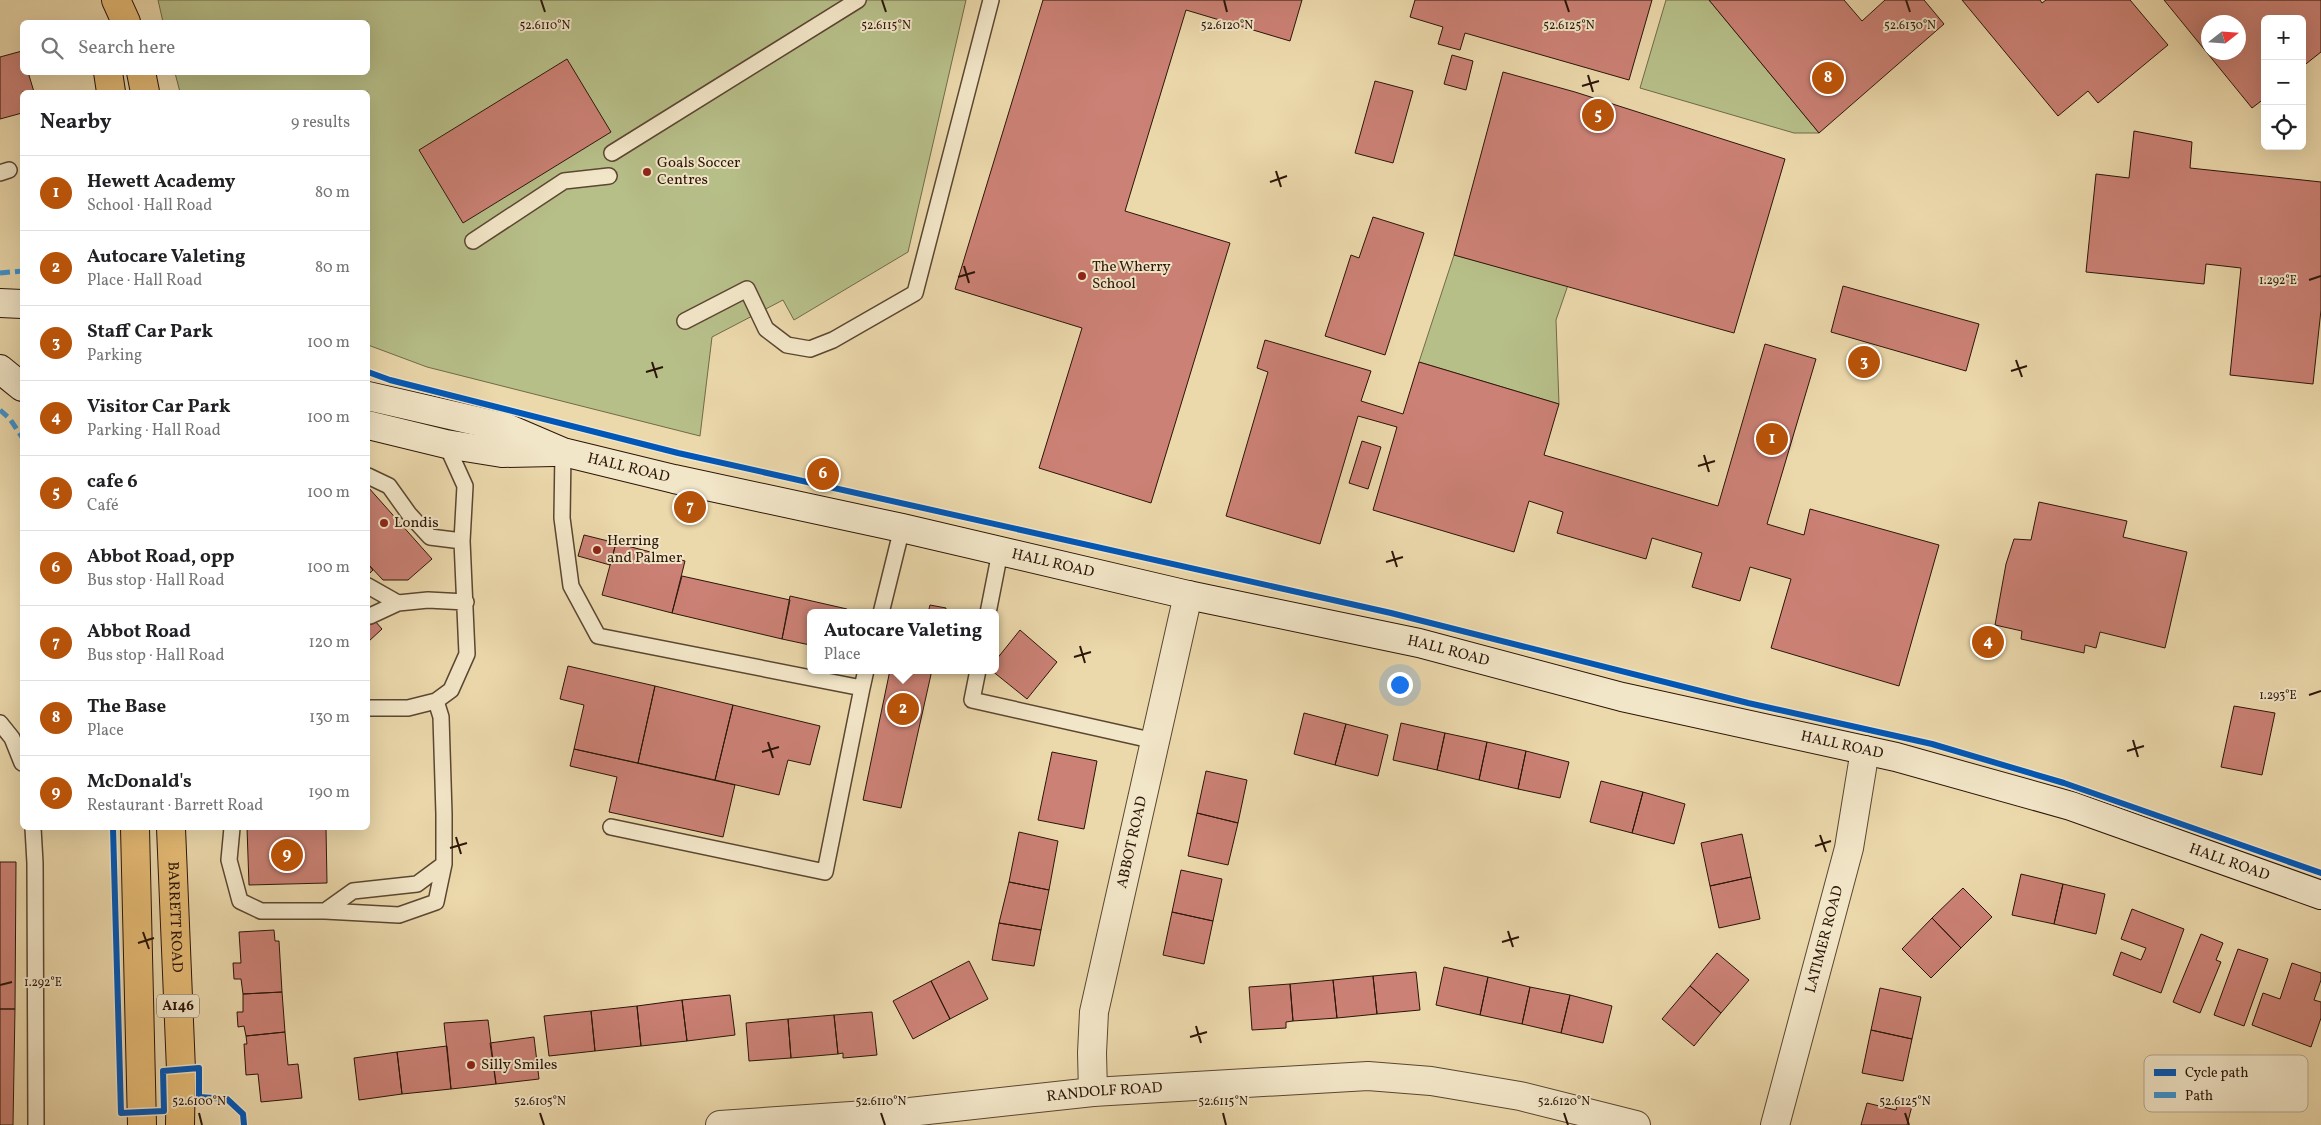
<!DOCTYPE html>
<meta charset="utf-8">
<style>
body{margin:0;font-family:Vollkorn,serif;background:#f2f2f2;color:#202124}
.controls{position:absolute;right:15px;top:15px;display:grid;overflow:hidden;border-radius:8px;box-shadow:0 5px 20px #0002}
.controls button{width:45px;height:45px;display:grid;place-items:center;padding:0;border:0;border-bottom:1px solid #e0e0e0;background:#fff;color:#202124;font:25px sans-serif}
.compass{position:absolute;left:2201px;top:15px;width:45px;height:45px;border-radius:50%;background:#fff;box-shadow:0 5px 20px #0002;rotate:73deg}
.you{position:absolute;left:1399px;top:684px;width:18px;height:18px;margin:-12px;border:4px solid #fff;border-radius:50%;background:#1a73e8;box-shadow:0 0 0 8px #1a73e833}
.badge{display:grid;place-items:center;width:32px;height:32px;border-radius:50%;background:#b45309;color:#fff;font-size:16px;font-weight:700}
.pin{position:absolute;translate:-50% -50%;border:2px solid #fff;box-shadow:0 1px 5px #0006}
.popup{position:absolute;left:807px;top:609px;width:192px;height:65px;box-sizing:border-box;display:grid;place-content:center;border-radius:8px;background:#fff;filter:drop-shadow(0 1px 4px #0005);font-size:16px;white-space:nowrap;color:#757577}
.popup b{font-size:19px;color:#202124}
.popup::after{content:'';position:absolute;left:50%;top:100%;margin-left:-10px;border:10px solid transparent;border-top-color:#fff}
.list{margin:0;padding:0;list-style:none}
h2{display:flex;justify-content:space-between;align-items:center;height:65px;margin:0;padding:0 20px;font-size:21px}
h2 small{font-size:16px;font-weight:400;color:#757577}
.list li{display:grid;grid-template-columns:32px 1fr auto;gap:15px;align-items:center;box-sizing:border-box;height:75px;padding:0 20px;border-top:1px solid #e0e0e0}
.list b{display:block;font-size:19px;white-space:nowrap}
.list p{margin:0;font-size:16px;white-space:nowrap;color:#757577}
.list em{font-size:16px;font-style:normal;color:#757577}
.icon{flex:none;width:28px;height:28px;fill:none;stroke:currentColor;stroke-width:2;stroke-linecap:round;stroke-linejoin:round}
.map{position:relative;flex:none;width:2321px;height:1125px;overflow:hidden}
.search{position:absolute;background:#fff;box-shadow:0 5px 20px #0002;left:20px;top:20px;width:350px;height:55px;display:flex;align-items:center;gap:12px;box-sizing:border-box;padding:0 18px;border-radius:8px;color:#757577;font-size:19px}
.panel{position:absolute;background:#fff;box-shadow:0 5px 20px #0002;left:20px;top:90px;width:350px;height:740px;border-radius:8px}
.map>svg:first-child{display:block}
.green{fill:#b7bf89;stroke:#716a48}
.building{fill:#cb8175;stroke:#2b1508;fill-rule:evenodd}
.lines{fill:none;stroke-linecap:round;stroke-linejoin:round}
.lane-casing{stroke:#5b4631;stroke-width:18}
.street-casing{stroke:#5b4631;stroke-width:30}
.secondary-casing{stroke:#2b1508;stroke-width:30}
.highway-casing{stroke:#2b1508;stroke-width:30}
.lane{stroke:#f2e6c8;stroke-width:15}
.street{stroke:#f2e6c8;stroke-width:28}
.secondary{stroke:#f2e6c8;stroke-width:28}
.highway{stroke:#e6bc76;stroke-width:28}
.quiet{stroke:#3c93d1;stroke-width:5;stroke-dasharray:10 5;stroke-linecap:butt}
.cycleway-casing{stroke:#f2e6c8;stroke-width:9}
.cycleway{stroke:#0057b8;stroke-width:6}
.ticks{fill:none;stroke:#2b1508;stroke-width:2}
.poi-dot{fill:#8f2418;stroke:#f2e6c8;stroke-width:2}
.labels{text-anchor:middle;dominant-baseline:central;stroke-width:4;stroke-linejoin:round;paint-order:stroke}
.shield{fill:#f2e6c8;stroke:#675442;stroke-width:1}
.shield-label{font-size:14px;font-weight:bold;fill:#2b1508}
.poi-label{font-size:15px;fill:#2b1508;stroke:#f2e6c8;text-anchor:start}
.street-label{font-size:15px;fill:#2b1508;stroke:#f2e6c8}
.key{fill:#f2e6c8;stroke:#b6a78e;stroke-width:1}
.key-label{font-size:14px;fill:#2b1508}
.ticks-label{font-size:12px;text-anchor:middle;fill:#2b1508;stroke:#f2e6c8;stroke-width:4;stroke-linejoin:round;paint-order:stroke}
</style>
<div class="map">
<svg width="2321" height="1125" viewBox="0 0 2321 1125">
<rect width="100%" height="100%" fill="#ebd8ab"/>
<filter id="stains"><feTurbulence type="fractalNoise" baseFrequency=".004" numOctaves="4"/><feColorMatrix values="0 0 0 0 .2 0 0 0 0 .09 0 0 0 0 .02 0 0 0 .5 -.17"/></filter>
<radialGradient id="worn" r=".72"><stop offset=".6" stop-color="#630" stop-opacity="0"/><stop offset="1" stop-color="#630" stop-opacity=".3"/></radialGradient>
<path class="green" d="M158 0H966L908 252 794 320 783 300 712 337 700 436 427 367 368 345V92H180L175 73 368 72V22H163Z
M1666 0H1709L1819 133H1794L1640 88Z
M1454 255 1568 285 1556 320 1559 404 1419 362Z"/>
<path class="building" d="M1043 0H1302L1290 41 1186 10 1125 211 1230 243 1151 503 1039 468 1082 328 955 289Z
M1415 0H1652L1629 80 1465 33 1460 50 1438 44 1443 27 1410 17Z
M1709 0H1844L1862 21 1885 0H1924L1944 24 1819 133Z
M1962 0H2040L2042 3 2046 0H2130L2168 45 2098 103 2088 91 2058 116Z
M2164 0H2321V52L2302 67V19H2265V98L2252 108ZM2208 22H2238V52H2208Z
M22 51V72H28L34 92H22V113L0 119V57Z
M1452 55 1473 61 1466 90 1444 84Z
M567 59 611 132 463 223 419 150Z
M1503 72 1575 92 1785 159 1734 333 1454 255Z
M1375 81 1413 91 1393 163 1355 153Z
M2134 131 2192 142 2190 168 2321 182V310L2313 384 2230 375 2241 268 2206 264 2204 284 2086 272 2096 174 2129 178Z
M1373 217 1424 233 1385 355 1325 336 1351 255 1359 258Z
M1843 286 1979 324 1966 371 1831 332Z
M1265 340 1371 371 1361 401 1403 414 1419 362 1559 404 1544 455 1718 506 1765 344 1816 359 1767 524 1804 535 1810 509 1939 545 1899 686 1771 648 1791 579 1750 567 1740 601 1692 587 1702 553 1652 538 1646 559 1557 533 1563 512 1529 501 1514 552 1373 510 1397 427 1358 416 1320 544 1226 516 1268 372 1257 368Z
M1362 441 1381 447 1368 489 1349 483Z
M368 487 432 559 408 580H383L368 564Z
M2039 502 2127 521 2123 537 2187 552 2165 648 2100 632 2096 648 2085 645 2084 653 2021 639 2022 631 1995 625 2006 564 2014 539 2031 540Z
M584 535 616 543 610 565 578 556Z
M616 543 685 561 672 613 602 595Z
M368 564 373 570 368 575Z
M682 576 790 600 782 639 672 613Z
M790 596 847 609 846 613H810V645L782 639Z
M930 605 946 608 945 613H928Z
M368 613 382 629 368 642Z
M1020 630 1057 662 1027 699 991 670H996V660Z
M568 666 655 686 638 763 574 749 584 705 560 699Z
M890 670H932L901 808 863 800Z
M655 686 733 705 715 780 638 763Z
M733 705 820 726 810 765 788 760 779 795 715 780Z
M2234 706 2275 713 2262 775 2221 767Z
M1304 713 1346 724 1335 765 1294 754Z
M1401 723 1445 733 1437 770 1393 760Z
M1346 724 1388 735 1378 776 1335 765Z
M1445 733 1487 742 1479 780 1437 770Z
M1487 742 1526 751 1518 789 1479 780Z
M574 749 735 785 723 837 609 812 617 777 570 766Z
M1526 751 1569 762 1560 798 1518 789Z
M1052 752 1097 761 1084 829 1038 820Z
M1206 771 1247 780 1238 823 1197 813Z
M1601 781 1643 792 1632 833 1590 822Z
M1643 792 1685 804 1674 844 1632 833Z
M1197 813 1238 823 1228 865 1188 856Z
M247 828H326L327 883 249 885Z
M1019 832 1058 841 1049 890 1009 882Z
M1742 834 1751 877 1710 886 1701 843Z
M0 862H16L15 1009H0Z
M1181 870 1222 879 1213 921 1172 912Z
M2021 874 2063 884 2054 924 2012 915Z
M1751 877 1760 919 1719 928 1710 886Z
M1009 882 1049 890 1041 930 999 923Z
M2063 884 2105 894 2096 934 2054 924Z
M1963 888 1992 917 1961 948 1932 918Z
M2132 909 2184 929 2161 993 2113 975 2121 952 2141 960 2146 948 2121 939Z
M1172 912 1213 921 1204 964 1163 955Z
M1932 918 1961 948 1931 978 1902 949Z
M999 923 1041 930 1034 966 992 960Z
M274 930 275 941H279L282 992 243 994 241 979H234L233 963H241L239 932Z
M2201 934 2223 943 2216 960 2221 962 2200 1013 2173 1002Z
M2238 949 2268 959 2244 1026 2214 1015Z
M1717 953 1749 980 1721 1013 1690 986Z
M969 961 988 999 950 1019 931 981Z
M2292 963 2321 973V980L2314 1000 2321 1002V1018L2311 1047 2252 1025 2263 993 2280 999Z
M1444 967 1488 977 1480 1015 1436 1005Z
M1416 972 1420 1010 1377 1014 1373 976Z
M1373 976 1377 1014 1337 1018 1333 980Z
M1488 977 1530 987 1522 1024 1480 1015Z
M1333 980 1337 1018 1293 1021 1290 984Z
M931 981 950 1019 913 1039 893 1001Z
M1290 984 1293 1021 1286 1022V1028L1252 1030 1249 987Z
M1690 986 1721 1013 1694 1046 1662 1019Z
M1530 987 1570 995 1561 1033 1522 1024Z
M1880 988 1921 997 1912 1039 1871 1030Z
M282 992 285 1032 246 1036 244 1026 238 1027 237 1012H243V994Z
M730 995 735 1035 687 1041 682 1000Z
M1570 995 1612 1006 1603 1043 1561 1033Z
M682 1000 687 1041 641 1046 637 1006Z
M637 1006 641 1046 595 1051 591 1011Z
M0 1009H15L13 1125H0Z
M591 1011 595 1051 549 1056 544 1016Z
M872 1012 877 1055 843 1058V1053L838 1054 834 1015Z
M834 1015 838 1054 791 1058 788 1019Z
M788 1019 791 1058 749 1061 746 1023Z
M488 1020 496 1084 451 1089 444 1023Z
M1871 1030 1912 1039 1903 1081 1862 1073Z
M285 1032 288 1065 298 1064 302 1098 261 1102 258 1074 246 1075 244 1044H247L246 1036Z
M534 1037 539 1079 496 1084 490 1043Z
M447 1046 451 1089 402 1094 397 1052Z
M397 1052 402 1094 359 1100 354 1058Z
M1899 1098 1913 1102 1907 1125H1861L1867 1103 1896 1110Z"/>
<g class="lines">
<defs>
<path id="lane" d="M612 153 858 0
M0 173 9 170
M473 241 564 181 609 176
M685 321 747 289 766 329 787 345 810 349 833 340 915 293 991 0
M563 452 562 518 571 586 598 636 862 688 825 872 611 827
M368 476 389 486 409 514 430 537 462 541
M368 586 398 603 428 600 466 602
M881 613 902 528
M988 613 1000 552
M370 616 398 603
M978 670 972 700 1155 741
M862 688 866 670
M368 708H408L436 701 451 690 467 654 462 541 465 486 446 444
M0 723 12 738 22 763
M33 828 35 863 36 1125
M232 828 229 860 240 901 261 911H325L399 915 436 902 444 864V814L441 717 436 701
M325 911 353 891 417 884 444 864"/>
<g id="street">
<path id="s1" d="M1093 1092 1092 1053 1094 1012 1188 595"/>
<path id="s2" d="M720 1125 910 1112 1093 1092 1368 1076 1431 1081 1520 1096 1636 1125"/>
<path id="s3" d="M1775 1125 1849 848 1865 750"/>
</g>
<g id="secondary">
<path d="M0 303 22 304"/>
<path d="M0 369 22 387"/>
<path id="s4" d="M368 396 507 428 563 452 674 479 902 528 1188 595 1419 643 1622 697 1896 757 2071 806 2321 895"/>
<path d="M368 425 446 444 502 453 554 452"/>
</g>
<g id="highway">
<path d="M116 0 126 22"/>
<path d="M108 72 111 92"/>
<path d="M141 72 145 92"/>
<path d="M135 828 142 1125"/>
<path id="s5" d="M171 828 181 1070 180 1125"/>
</g>
</defs>
<use href="#lane" class="lane-casing"/>
<use href="#street" class="street-casing"/>
<use href="#secondary" class="secondary-casing"/>
<use href="#highway" class="highway-casing"/>
<use href="#lane" class="lane"/>
<use href="#street" class="street"/>
<use href="#secondary" class="secondary"/>
<use href="#highway" class="highway"/>
<path class="quiet" d="M0 273 22 271
M0 410 10 419 22 437"/>
<defs>
<path id="cycleway" d="M368 372 390 380 678 453 1391 613 1748 703 1932 744 2064 783 2321 873
M113 828 121 1113 164 1111 163 1071 199 1068V1097L227 1099 243 1114 244 1125"/>
</defs>
<use href="#cycleway" class="cycleway-casing"/>
<use href="#cycleway" class="cycleway"/>
</g>
<path class="ticks" d="M541 0 545 12M882 0 886 12M1224 0 1227 12M1565 0 1569 12M1906 0 1910 12M1588 75 1593 92M1582 86 1599 81M1276 171 1281 187M1270 182 1287 176M964 266 969 283M958 277 975 272M2309 280 2321 276M2016 360 2022 377M652 362 657 378M2011 371 2027 366M646 372 663 367M1704 455 1709 472M1698 466 1715 461M1392 551 1397 567M1386 562 1403 557M1080 646 1085 663M1074 657 1091 652M2309 695 2321 691M2133 740 2138 757M768 742 773 758M2127 751 2144 746M762 752 779 747M1820 835 1826 852M456 837 461 854M1815 846 1831 841M450 848 467 843M1508 931 1513 947M143 932 149 949M1502 942 1519 937M138 943 154 938M0 985 12 982M1196 1026 1201 1043M1190 1037 1207 1032M199 1113 202 1125M540 1113 544 1125M881 1113 885 1125M1223 1113 1226 1125M1564 1113 1568 1125M1905 1113 1909 1125"/>
<g class="poi-dot">
<circle cx="647" cy="172" r="5"/>
<circle cx="1082" cy="276" r="5"/>
<circle cx="384" cy="523" r="5"/>
<circle cx="597" cy="550" r="5"/>
<circle cx="471" cy="1065" r="5"/>
</g>
<g class="labels">
<rect class="shield" x="157" y="994.5" width="42" height="23" rx="4"/>
<g class="shield-label">
<text x="178" y="1006">A146</text>
</g>
<g class="poi-label">
<text x="657" y="163">Goals Soccer<tspan x="657" dy="17">Centres</tspan></text>
<text x="1092" y="267">The Wherry<tspan x="1092" dy="17">School</tspan></text>
<text x="394" y="523">Londis</text>
<text x="607" y="541">Herring<tspan x="607" dy="17">and Palmer</tspan></text>
<text x="481" y="1065">Silly Smiles</text>
</g>
<g class="street-label">
<text stroke="none"><textPath href="#s4" startOffset="271">HALL ROAD</textPath></text>
<text stroke="none"><textPath href="#s4" startOffset="706">HALL ROAD</textPath></text>
<text stroke="none"><textPath href="#s4" startOffset="1111">HALL ROAD</textPath></text>
<text stroke="none"><textPath href="#s4" startOffset="1516">HALL ROAD</textPath></text>
<text stroke="none"><textPath href="#s1" startOffset="254">ABBOT ROAD</textPath></text>
<text stroke="none"><textPath href="#s4" startOffset="1921">HALL ROAD</textPath></text>
<text stroke="none"><textPath href="#s5" startOffset="89">BARRETT ROAD</textPath></text>
<text stroke="none"><textPath href="#s3" startOffset="192">LATIMER ROAD</textPath></text>
<text stroke="none"><textPath href="#s2" startOffset="386">RANDOLF ROAD</textPath></text>
</g>
</g>
<rect x="2144" y="1055" width="164" height="57" rx="8" class="key"/>
<rect x="2154" y="1069" width="22" height="7" fill="#0057b8"/>
<rect x="2154" y="1092" width="22" height="6" fill="#3c93d1"/>
<g class="key-label">
<text x="2185" y="1077">Cycle path</text>
<text x="2185" y="1100">Path</text>
</g>
<g class="ticks-label">
<text x="545" y="29">52.6110°N</text>
<text x="886" y="29">52.6115°N</text>
<text x="1227" y="29">52.6120°N</text>
<text x="1569" y="29">52.6125°N</text>
<text x="1910" y="29">52.6130°N</text>
<text x="2278" y="284">1.292°E</text>
<text x="2278" y="699">1.293°E</text>
<text x="43" y="986">1.292°E</text>
<text x="199" y="1105">52.6100°N</text>
<text x="540" y="1105">52.6105°N</text>
<text x="881" y="1105">52.6110°N</text>
<text x="1223" y="1105">52.6115°N</text>
<text x="1564" y="1105">52.6120°N</text>
<text x="1905" y="1105">52.6125°N</text>
</g>
<rect width="100%" height="100%" filter="url(#stains)"/>
<rect width="100%" height="100%" fill="url(#worn)"/>
</svg>
<div class="controls">
<button>+</button>
<button>−</button>
<button><svg class="icon" aria-label="locate" viewBox="0 0 24 24"><circle cx="12" cy="12" r="6"/><path d="M12 2v4M12 18v4M2 12h4M18 12h4"/></svg></button>
</div>
<svg class="compass" viewBox="-18 -18 36 36"><path d="M0-13l5 13h-10z" fill="#e53935"/><path d="M0 13l5-13h-10z" fill="#757577"/></svg>
<div class="you"></div>
<div class="pin badge" style="left:1772px;top:439px">1</div>
<div class="pin badge" style="left:903px;top:709px">2</div>
<div class="popup"><b>Autocare Valeting</b>Place</div>
<div class="pin badge" style="left:1864px;top:362px">3</div>
<div class="pin badge" style="left:1988px;top:642px">4</div>
<div class="pin badge" style="left:1598px;top:115px">5</div>
<div class="pin badge" style="left:823px;top:474px">6</div>
<div class="pin badge" style="left:690px;top:507px">7</div>
<div class="pin badge" style="left:1828px;top:78px">8</div>
<div class="pin badge" style="left:287px;top:855px">9</div>
<div class="search"><svg class="icon" aria-label="search" viewBox="0 0 24 24"><circle cx="10" cy="10" r="6"/><path d="M15 15l6 6"/></svg>Search here</div>
<section class="panel">
<h2>Nearby<small>9 results</small></h2>
<ul class="list">
<li><span class="badge">1</span><div><b>Hewett Academy</b><p>School · Hall Road</p></div><em>80 m</em></li>
<li><span class="badge">2</span><div><b>Autocare Valeting</b><p>Place · Hall Road</p></div><em>80 m</em></li>
<li><span class="badge">3</span><div><b>Staff Car Park</b><p>Parking</p></div><em>100 m</em></li>
<li><span class="badge">4</span><div><b>Visitor Car Park</b><p>Parking · Hall Road</p></div><em>100 m</em></li>
<li><span class="badge">5</span><div><b>cafe 6</b><p>Café</p></div><em>100 m</em></li>
<li><span class="badge">6</span><div><b>Abbot Road, opp</b><p>Bus stop · Hall Road</p></div><em>100 m</em></li>
<li><span class="badge">7</span><div><b>Abbot Road</b><p>Bus stop · Hall Road</p></div><em>120 m</em></li>
<li><span class="badge">8</span><div><b>The Base</b><p>Place</p></div><em>130 m</em></li>
<li><span class="badge">9</span><div><b>McDonald's</b><p>Restaurant · Barrett Road</p></div><em>190 m</em></li>
</ul>
</section>
</div>
